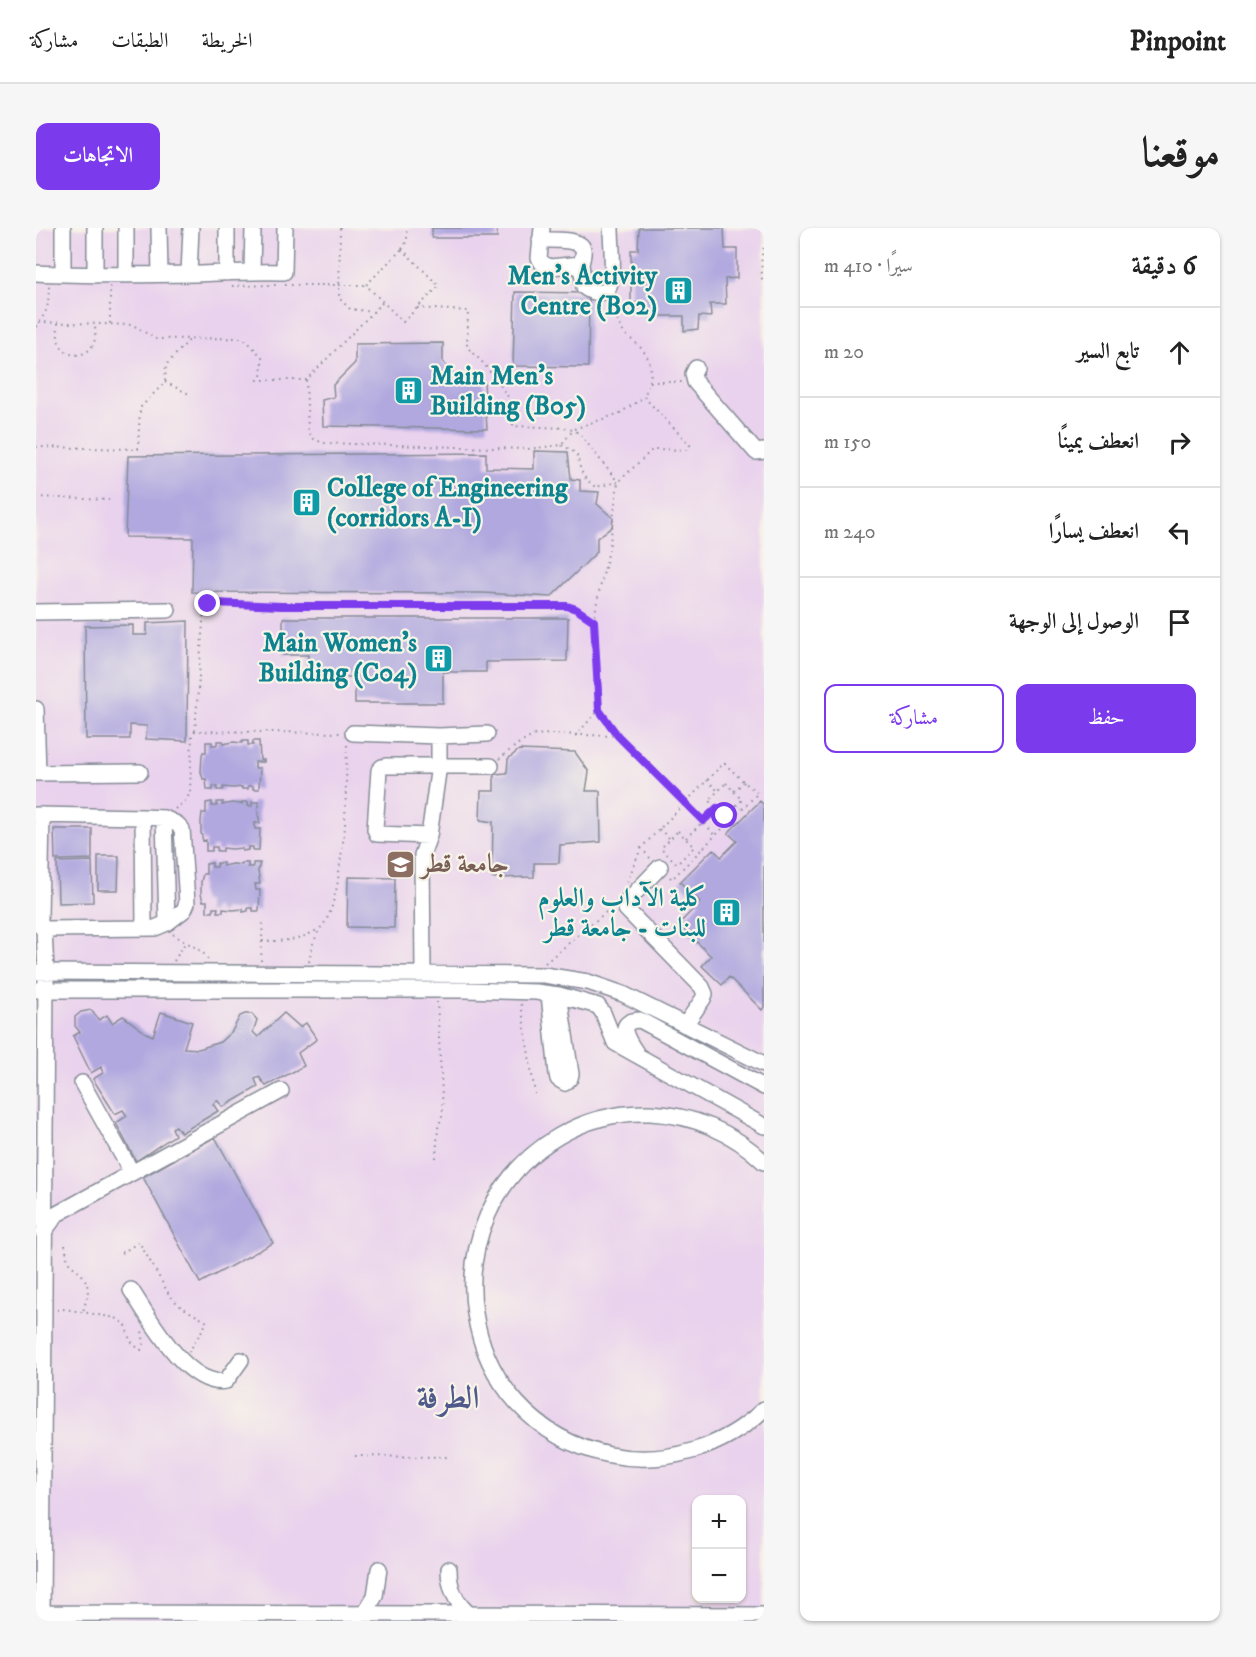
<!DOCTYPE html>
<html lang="ar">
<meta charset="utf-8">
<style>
body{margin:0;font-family:"IM FELL DW Pica",Amiri,serif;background:#f6f6f6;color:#222;direction:rtl}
.controls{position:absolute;right:18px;bottom:18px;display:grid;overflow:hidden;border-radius:12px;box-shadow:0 2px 4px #0004}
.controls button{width:54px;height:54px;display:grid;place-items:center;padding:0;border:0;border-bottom:2px solid #e0e0e0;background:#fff;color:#222;font:30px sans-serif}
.stop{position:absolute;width:18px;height:18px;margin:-14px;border:4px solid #7c3aed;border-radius:50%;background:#fff}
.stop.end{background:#7c3aed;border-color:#fff;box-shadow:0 2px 6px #0008}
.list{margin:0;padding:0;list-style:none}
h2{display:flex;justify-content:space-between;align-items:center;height:78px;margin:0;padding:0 24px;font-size:26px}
h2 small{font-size:20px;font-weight:400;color:#767676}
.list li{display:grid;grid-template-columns:39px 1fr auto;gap:18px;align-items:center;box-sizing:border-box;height:90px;padding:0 24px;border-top:2px solid #e0e0e0}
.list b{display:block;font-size:22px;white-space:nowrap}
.list em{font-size:20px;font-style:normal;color:#767676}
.actions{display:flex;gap:12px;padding:18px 24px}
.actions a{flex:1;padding:14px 0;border:2px solid #7c3aed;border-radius:12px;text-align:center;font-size:21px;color:#7c3aed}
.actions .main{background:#7c3aed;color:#fff}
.icon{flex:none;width:33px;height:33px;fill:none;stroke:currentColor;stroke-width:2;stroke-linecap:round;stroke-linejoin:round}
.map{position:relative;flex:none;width:728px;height:1393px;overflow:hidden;direction:ltr;border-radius:12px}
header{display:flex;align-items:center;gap:36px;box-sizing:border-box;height:84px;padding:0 30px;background:#fff;border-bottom:2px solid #e0e0e0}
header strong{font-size:28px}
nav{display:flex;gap:33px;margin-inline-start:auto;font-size:21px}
.intro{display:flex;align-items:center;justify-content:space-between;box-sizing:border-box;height:144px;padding:0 36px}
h1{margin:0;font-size:42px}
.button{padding:15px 27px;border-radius:12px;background:#7c3aed;color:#fff;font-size:21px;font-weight:700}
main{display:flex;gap:36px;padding:0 36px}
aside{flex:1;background:#fff;border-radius:12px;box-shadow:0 2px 4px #0004}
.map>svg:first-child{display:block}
.built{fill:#e9d2ed;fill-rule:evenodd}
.building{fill:#b0a8df}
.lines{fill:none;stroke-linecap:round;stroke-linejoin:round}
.minor-casing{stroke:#868b97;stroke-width:18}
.path{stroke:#868b97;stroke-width:2;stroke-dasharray:1.5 4.5;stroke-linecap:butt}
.minor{stroke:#fff;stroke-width:15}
.route{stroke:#7c3aed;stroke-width:8}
.labels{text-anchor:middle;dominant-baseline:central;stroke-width:4.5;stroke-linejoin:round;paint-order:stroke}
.culture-label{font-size:26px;font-weight:bold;fill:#0d838f;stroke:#f7f3e8;text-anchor:end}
.education-label{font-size:26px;font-weight:bold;fill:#785e54;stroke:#f7f3e8;text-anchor:start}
.district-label{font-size:32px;font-weight:bold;fill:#4f598b;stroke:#f7f3e8}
</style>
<header>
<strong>Pinpoint</strong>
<nav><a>الخريطة</a><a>الطبقات</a><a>مشاركة</a></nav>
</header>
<div class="intro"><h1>موقعنا</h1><a class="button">الاتجاهات</a></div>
<main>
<aside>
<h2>6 دقيقة<small>سيرًا · 410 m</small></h2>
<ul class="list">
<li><svg class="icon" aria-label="ahead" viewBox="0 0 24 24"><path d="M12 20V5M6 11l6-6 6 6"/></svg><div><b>تابع السير</b></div><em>20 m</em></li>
<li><svg class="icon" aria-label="right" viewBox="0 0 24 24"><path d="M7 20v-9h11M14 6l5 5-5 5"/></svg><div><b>انعطف يمينًا</b></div><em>150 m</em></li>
<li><svg class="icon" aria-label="left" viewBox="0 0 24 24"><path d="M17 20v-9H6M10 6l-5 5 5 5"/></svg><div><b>انعطف يسارًا</b></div><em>240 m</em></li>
<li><svg class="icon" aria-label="arrive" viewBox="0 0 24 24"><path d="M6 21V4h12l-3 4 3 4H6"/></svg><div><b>الوصول إلى الوجهة</b></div></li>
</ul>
<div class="actions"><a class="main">حفظ</a><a>مشاركة</a></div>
</aside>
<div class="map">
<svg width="728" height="1393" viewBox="0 0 728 1393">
<rect width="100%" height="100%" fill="#f7f3e8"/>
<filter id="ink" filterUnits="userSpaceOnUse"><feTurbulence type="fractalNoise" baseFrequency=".0167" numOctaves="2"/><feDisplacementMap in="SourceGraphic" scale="12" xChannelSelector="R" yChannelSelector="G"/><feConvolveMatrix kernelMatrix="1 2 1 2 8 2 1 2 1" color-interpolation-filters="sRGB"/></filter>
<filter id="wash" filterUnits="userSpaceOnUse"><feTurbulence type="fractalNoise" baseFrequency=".008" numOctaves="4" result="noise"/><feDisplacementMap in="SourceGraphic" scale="24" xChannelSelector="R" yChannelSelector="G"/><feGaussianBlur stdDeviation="1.35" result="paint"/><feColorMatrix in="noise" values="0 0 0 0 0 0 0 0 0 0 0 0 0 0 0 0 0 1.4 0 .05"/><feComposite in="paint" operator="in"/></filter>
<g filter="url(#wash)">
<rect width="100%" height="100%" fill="#f2e7d0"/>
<path class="built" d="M0 0H728V1393H0ZM660 1272H706V1370H660Z"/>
<g id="blocks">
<path class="building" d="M396 0H461V10H396Z
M603 0H688L689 21H701V50L689 51 690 76H674L675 89 663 88 662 101 648 103V88H608V75H595V22H602Z
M479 64 553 65 552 139 477 138Z
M407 115V134L425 154H448L451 201 287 198 286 172 298 169 297 157 319 135V116Z
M498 223 532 224 535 251 544 252V263L563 264 561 276 577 290 576 299 561 310V324L515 369 447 365 156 364 157 310 89 309 92 228 450 225V240L498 241Z
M247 390H532L531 433 450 434V444H407V475H319V449H272V427H247Z
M152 393 151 513 110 511 111 498 94 497V511H50L49 398 97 397V407H111V395Z
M181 513H187V516L197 514 206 515V513H212V517H217V513H223L224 532H228V534H219V540H224L223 561H217V558H212V561H206V559L197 560 187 559V562H181V558H177V562H171L170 551H167L165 544 166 527 167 524H170V514H176V517H181Z
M483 522 539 524 553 544 550 563H564L565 614 524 617 523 635H498V649L456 650 457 594 444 592 445 563H458V546L471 545 472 531Z
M724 573 728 577V779L726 782 693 749 686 757 666 738 675 728 643 696 664 674 644 654 677 621 685 629 701 613 692 605Z
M176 574V578H181V574H187L186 577 196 575 206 576V574H212V578H216V574H223L222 586 224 595H219V601H224L223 622H217V619H212V622L206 623V620L196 621 187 620V623H181V619H176V623H170V612L167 613 165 605V593L166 585H170V575Z
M18 601H56V631L19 632Z
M62 628H83L82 662H62Z
M56 633 57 674 22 675 21 634Z
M176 635V639H181V635H187V638L197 636 206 637V635H212V639H217V635H224L222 643 224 656H219L220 662H224L223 683H217V680H212V683L207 684V681L197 682 187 681V684H181L182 680H177V684H171V673H167L165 666V654L167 646H170V636Z
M312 649 359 650 358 700 311 699Z
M55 782 63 792 71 787 76 795 87 788 110 805 117 808 125 784 156 794 148 820 163 821 184 814 196 803 204 788 209 786H216L221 792 217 804 222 809 248 785 264 799 270 795 281 811 262 825 268 838 230 858 223 849 219 851 222 859 187 879 181 872 177 876 182 883 145 905 140 898 136 900 139 907 100 933 80 895 91 888 87 882 79 886 57 851 67 845 65 839 55 845 37 808 44 804 39 798V789L45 784Z
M179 909 237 1015 164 1055 107 949Z"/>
</g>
</g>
<g filter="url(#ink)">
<use href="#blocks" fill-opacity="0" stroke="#868b97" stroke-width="1.5"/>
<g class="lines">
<defs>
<path id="minor" d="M27 0V45
M123 0 124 46
M506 0 503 30 506 35 514 39 545 36 548 59C554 64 564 66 571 63 580 45 575 20 575 0
M504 12C513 12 545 10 547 21 548 25 546 32 545 36
M216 43 217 0
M0 45C53 48 108 47 161 46 190 45 219 43 248 44L249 0
M191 45V0
M153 46 155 0
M59 47V0
M90 47V0
M660 140 657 146 659 154 720 224 728 223
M0 384 132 382
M0 481 2 545
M317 505 403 508V537L393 608 386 627 387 746
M403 508 451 506
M0 545 104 544
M0 587 107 589 128 590 131 695 119 700 8 701 10 744 6 1393
M6 587 4 689V698L8 701
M107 589 108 700
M128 590 141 596 146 601 151 675 148 682 131 695
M393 608 341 606 339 601 343 542 346 539 350 538H455
M624 639 592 672 589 675 590 681 666 759 669 766 667 771 649 797
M0 744 508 747 552 754 587 766 728 836
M0 762H429L500 764 523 767 562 778 567 785 579 815 728 898
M513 766 521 846 522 851 529 855 534 850 535 846 523 767
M601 826C593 814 577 793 604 792L728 859
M46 855 96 945
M728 934C697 904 657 887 614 885 582 884 550 892 523 908 387 988 418 1195 574 1227 629 1238 688 1220 728 1181
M7 1005 21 986 245 863
M95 1062C113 1089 151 1160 190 1153L205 1132
M413 1341C413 1360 419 1374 434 1387
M0 1385 728 1387
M328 1386 339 1368 343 1341"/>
</defs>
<use href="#minor" class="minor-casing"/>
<path class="path" d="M304 0 303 70 314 81 337 84
M728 20C724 28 726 41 726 51L728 53
M366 21 403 58 367 94 330 57Z
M366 21 371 13V0
M249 57H330
M74 58V96
M196 58 243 57
M575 75C578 85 582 96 588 105 592 109 598 113 602 117 620 135 616 148 608 169L654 217 650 222 617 221 582 254 573 322 561 373 558 393 563 482 582 508 667 593 679 608
M381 80 432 83 431 119 448 136 473 170 477 179V198L531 200 543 205 582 254 559 259C555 255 550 252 548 248 537 230 551 229 525 217
M3 94 97 97 120 111 205 110 211 113 226 129 225 152
M22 95C22 101 21 108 23 114 30 133 55 130 59 111 60 106 59 100 59 96
M0 99C13 80 12 80 13 58
M221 152H270L347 74
M270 152 272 203 278 211 287 215 492 221 525 217 538 201 584 185 608 169
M129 154 155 167
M614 154H647
M0 219 102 221 104 180 129 154 130 137 155 110
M0 269 73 272
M159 503 168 381 172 377 179 375 245 378H531L540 381 558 393
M539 508 563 482
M463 531 482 516 499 507 515 506 582 508
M671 552 682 563
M690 555 706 572 689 588 673 572Z
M698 563 708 554
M139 581 150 572 154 565 156 508 159 503 305 505
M623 601 634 611
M642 603 658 619 641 636 625 620Z
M650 610 680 581
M605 620 615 631
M591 654 605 620 688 535 708 554 722 565 636 651 632 647
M137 706C148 715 166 719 172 732
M226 713C248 713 262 713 281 702
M138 733 149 715
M225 733 227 691
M273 734 276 718 283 702 290 693 295 682 301 659 309 599 311 515
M509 735 576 679
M485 776 499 866
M400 930 402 900 407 885 401 774
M29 1017 32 1034 47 1048 51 1055 52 1065 47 1084
M86 1025 103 1014 134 1068 144 1078 171 1094 153 1124
M21 1082 29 1081 80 1090 90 1097C92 1109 94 1115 105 1122L108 1115 106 1103
M319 1228 411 1229"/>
<use href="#minor" class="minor"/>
</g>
</g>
<g class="lines" filter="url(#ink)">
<path class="route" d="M172 376 179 375 245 378H531L540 381 558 393 563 482 582 508 667 593 681 580 689 588"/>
</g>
<defs>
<symbol id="building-square" viewBox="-11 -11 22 22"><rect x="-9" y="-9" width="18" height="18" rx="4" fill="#0f9aa8" stroke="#f7f3e8"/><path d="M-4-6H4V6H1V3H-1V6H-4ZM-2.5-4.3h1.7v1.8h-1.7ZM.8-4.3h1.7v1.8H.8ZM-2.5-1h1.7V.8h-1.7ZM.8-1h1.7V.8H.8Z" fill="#fff"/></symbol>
<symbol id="university-square" viewBox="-11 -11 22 22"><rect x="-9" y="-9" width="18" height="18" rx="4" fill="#8d6e63" stroke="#f7f3e8"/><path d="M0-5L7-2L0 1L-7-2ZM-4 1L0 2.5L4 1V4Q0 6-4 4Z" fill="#fff"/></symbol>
</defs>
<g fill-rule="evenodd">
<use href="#building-square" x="626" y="46" width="33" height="33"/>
<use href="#building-square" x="356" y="146" width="33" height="33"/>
<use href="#building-square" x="254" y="258" width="33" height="33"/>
<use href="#building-square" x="386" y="414" width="33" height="33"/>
<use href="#university-square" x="348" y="620" width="33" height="33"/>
<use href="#building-square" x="674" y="668" width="33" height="33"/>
</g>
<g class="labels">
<g class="culture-label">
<text x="621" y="48">Men's Activity<tspan x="621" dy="30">Centre (B02)</tspan></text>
<text x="394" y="148" text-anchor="start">Main Men's<tspan x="394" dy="30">Building (B05)</tspan></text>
<text x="291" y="260" text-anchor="start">College of Engineering<tspan x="291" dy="30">(corridors A-I)</tspan></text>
<text x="381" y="415">Main Women's<tspan x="381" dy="30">Building (C04)</tspan></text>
<text x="670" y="670">كلية الآداب والعلوم<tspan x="670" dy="30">للبنات - جامعة قطر</tspan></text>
</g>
<g class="education-label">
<text x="385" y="636">جامعة قطر</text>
</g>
<g class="district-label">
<text x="412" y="1171">الطرفة</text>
</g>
</g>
</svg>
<div class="controls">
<button>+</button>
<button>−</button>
</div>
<div class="stop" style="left:689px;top:588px"></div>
<div class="stop end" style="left:172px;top:376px"></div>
</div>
</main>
